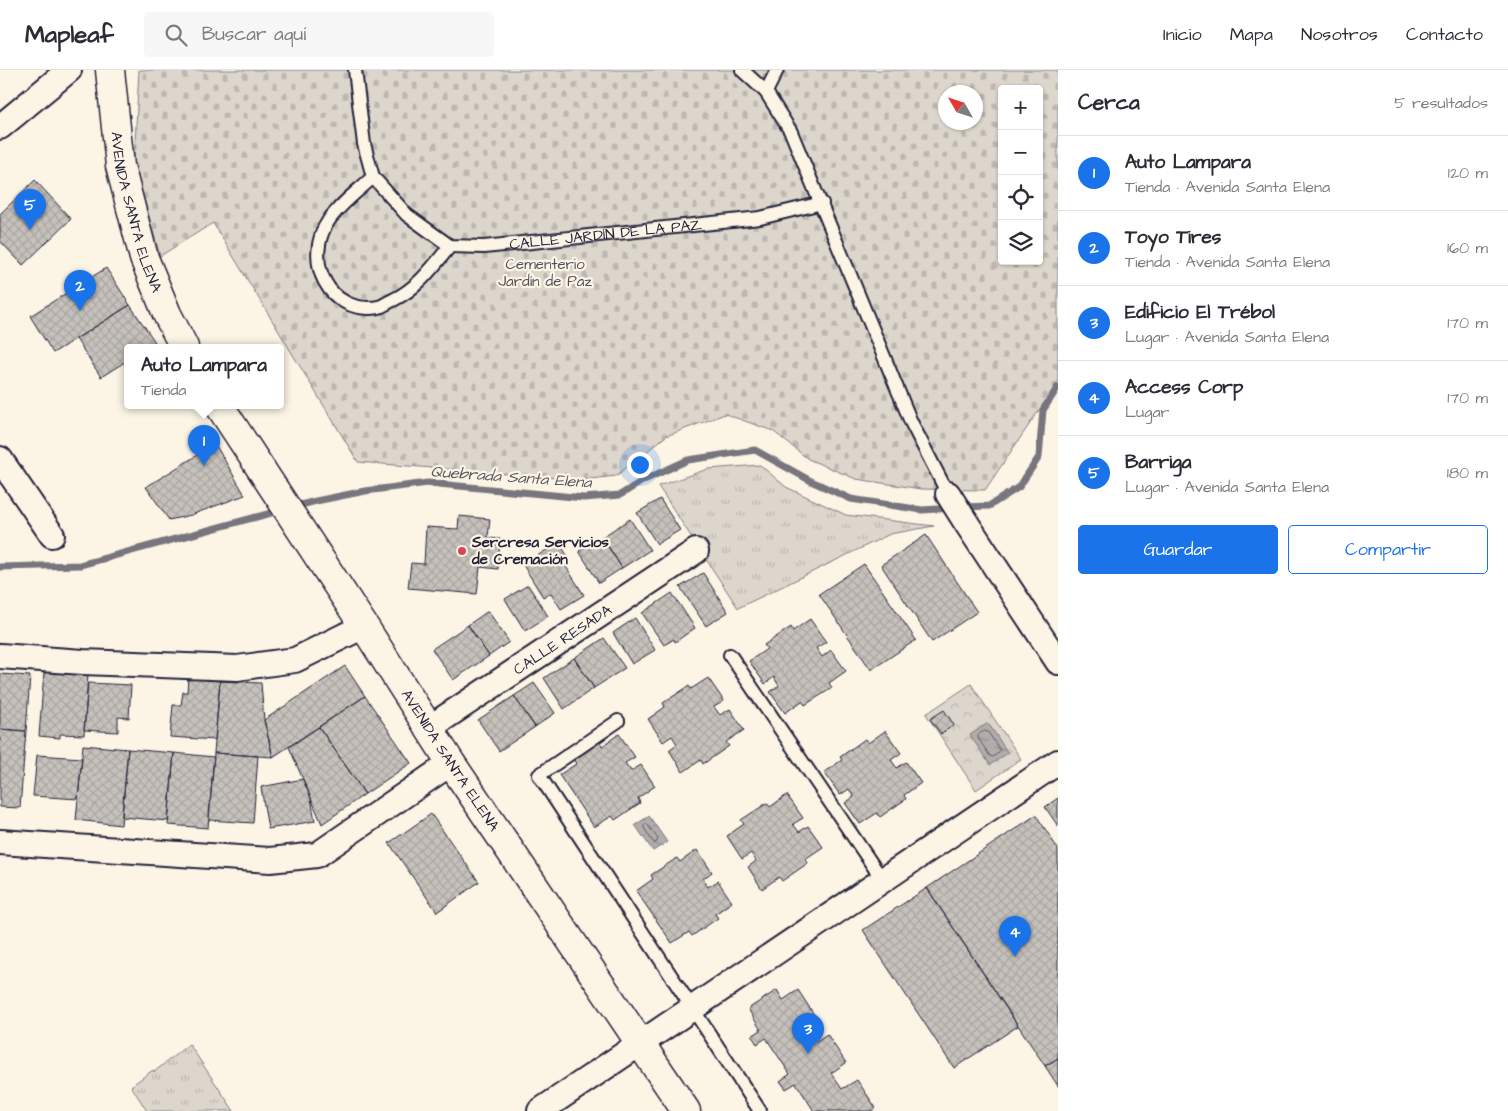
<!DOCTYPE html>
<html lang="es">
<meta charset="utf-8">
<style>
body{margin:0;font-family:"Architects Daughter",sans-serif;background:#f7f7f7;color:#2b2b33}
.controls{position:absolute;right:15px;top:15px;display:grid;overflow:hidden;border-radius:5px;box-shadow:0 1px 4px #0004}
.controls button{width:45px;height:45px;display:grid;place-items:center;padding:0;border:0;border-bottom:1px solid #e1e1e2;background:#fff;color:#2b2b33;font:25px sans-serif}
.compass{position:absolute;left:938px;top:15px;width:45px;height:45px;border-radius:50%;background:#fff;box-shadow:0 1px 4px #0004;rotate:309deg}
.you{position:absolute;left:639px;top:394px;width:18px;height:18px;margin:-12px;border:4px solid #fff;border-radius:50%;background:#1a73e8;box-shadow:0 0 0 8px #1a73e833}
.badge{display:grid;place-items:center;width:32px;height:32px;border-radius:50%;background:#1a73e8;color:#fff;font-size:16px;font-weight:700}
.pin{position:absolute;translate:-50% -41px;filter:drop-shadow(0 1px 2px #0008)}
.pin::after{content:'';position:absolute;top:26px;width:18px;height:15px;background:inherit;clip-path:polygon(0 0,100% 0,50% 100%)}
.popup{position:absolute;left:124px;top:274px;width:160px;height:65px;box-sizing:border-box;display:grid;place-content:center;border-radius:5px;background:#fff;filter:drop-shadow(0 1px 4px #0005);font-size:16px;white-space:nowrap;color:#7c7c81}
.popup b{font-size:19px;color:#2b2b33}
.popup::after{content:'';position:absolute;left:50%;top:100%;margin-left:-10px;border:10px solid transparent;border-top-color:#fff}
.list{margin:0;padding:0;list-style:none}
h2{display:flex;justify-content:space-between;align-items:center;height:65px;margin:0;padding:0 20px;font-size:21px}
h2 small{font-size:16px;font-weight:400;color:#7c7c81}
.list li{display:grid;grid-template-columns:32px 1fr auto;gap:15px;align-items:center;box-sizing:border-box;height:75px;padding:0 20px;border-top:1px solid #e1e1e2}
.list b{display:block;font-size:19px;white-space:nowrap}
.list p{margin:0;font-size:16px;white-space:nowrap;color:#7c7c81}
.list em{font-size:16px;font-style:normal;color:#7c7c81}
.actions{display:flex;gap:10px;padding:15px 20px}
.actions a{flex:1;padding:11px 0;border:1px solid #1a73e8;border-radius:5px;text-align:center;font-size:18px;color:#1a73e8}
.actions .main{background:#1a73e8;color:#fff}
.icon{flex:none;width:28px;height:28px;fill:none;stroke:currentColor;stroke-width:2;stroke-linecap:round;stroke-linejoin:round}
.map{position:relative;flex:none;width:1058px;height:1041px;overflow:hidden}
header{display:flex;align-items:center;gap:30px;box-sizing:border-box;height:70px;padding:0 25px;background:#fff;border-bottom:1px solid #e1e1e2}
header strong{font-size:24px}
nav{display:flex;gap:28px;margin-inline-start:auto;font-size:18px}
.search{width:350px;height:45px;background:#f7f7f7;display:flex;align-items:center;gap:12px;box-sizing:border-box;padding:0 18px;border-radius:5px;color:#7c7c81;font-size:19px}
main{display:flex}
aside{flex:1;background:#fff}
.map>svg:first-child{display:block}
.grass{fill:url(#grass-tufts);stroke:#7f7c84}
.cemetery{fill:url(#cemetery-stones);stroke:#7f7c84;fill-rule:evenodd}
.park{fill:url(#park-crowns);stroke:#7f7c84}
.water{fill:url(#water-ripples);stroke:#78757e}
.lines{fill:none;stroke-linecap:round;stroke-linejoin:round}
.shore{stroke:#5c5a68;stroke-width:1}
.stream{stroke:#78757e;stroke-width:7}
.building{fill:url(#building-cross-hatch);stroke:#22223b}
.service-casing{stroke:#22223b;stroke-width:16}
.minor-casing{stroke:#22223b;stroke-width:28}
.tertiary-casing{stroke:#22223b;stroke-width:31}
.service{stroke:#fcf5e5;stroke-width:12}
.minor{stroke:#fcf5e5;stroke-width:24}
.tertiary{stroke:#fcf5e5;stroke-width:28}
.poi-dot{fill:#d1495b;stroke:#fcf5e5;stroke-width:2}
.labels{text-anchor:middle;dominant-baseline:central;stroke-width:4.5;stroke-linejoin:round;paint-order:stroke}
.street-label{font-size:15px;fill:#22223b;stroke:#fcf5e5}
.park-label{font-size:15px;fill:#504f5f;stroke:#fcf5e5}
.poi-label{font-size:15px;font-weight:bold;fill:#22223b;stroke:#fcf5e5;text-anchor:start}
.water-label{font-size:16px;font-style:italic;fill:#545362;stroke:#fcf5e5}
</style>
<header>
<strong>Mapleaf</strong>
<div class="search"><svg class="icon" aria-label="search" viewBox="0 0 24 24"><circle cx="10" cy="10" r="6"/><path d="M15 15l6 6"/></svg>Buscar aquí</div>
<nav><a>Inicio</a><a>Mapa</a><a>Nosotros</a><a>Contacto</a></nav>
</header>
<main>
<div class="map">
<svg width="1058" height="1041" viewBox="0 0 1058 1041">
<defs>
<pattern id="grass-tufts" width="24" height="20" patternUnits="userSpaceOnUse" patternTransform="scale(1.25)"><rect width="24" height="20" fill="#dcd6cc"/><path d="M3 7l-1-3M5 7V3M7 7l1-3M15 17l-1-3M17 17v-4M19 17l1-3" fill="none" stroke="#bcb7b0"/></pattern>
<pattern id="cemetery-stones" width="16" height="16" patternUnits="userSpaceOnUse" patternTransform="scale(1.25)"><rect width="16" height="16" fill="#dcd6cc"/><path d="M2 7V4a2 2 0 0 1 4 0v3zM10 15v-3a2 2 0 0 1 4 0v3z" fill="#bcb7b0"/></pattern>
<pattern id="park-crowns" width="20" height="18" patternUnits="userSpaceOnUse" patternTransform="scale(1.25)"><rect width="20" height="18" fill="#dcd6cc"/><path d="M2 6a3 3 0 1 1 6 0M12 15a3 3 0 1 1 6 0" fill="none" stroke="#bcb7b0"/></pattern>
<pattern id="water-ripples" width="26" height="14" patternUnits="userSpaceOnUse" patternTransform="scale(1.25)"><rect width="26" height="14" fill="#b2adab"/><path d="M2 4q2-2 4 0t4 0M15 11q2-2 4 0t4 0" fill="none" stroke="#908c8c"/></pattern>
<pattern id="building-cross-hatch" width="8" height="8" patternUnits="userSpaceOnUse" patternTransform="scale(1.25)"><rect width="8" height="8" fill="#c6c1bb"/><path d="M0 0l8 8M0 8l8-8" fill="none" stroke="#aaa6a2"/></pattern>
</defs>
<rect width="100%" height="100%" fill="#fcf5e5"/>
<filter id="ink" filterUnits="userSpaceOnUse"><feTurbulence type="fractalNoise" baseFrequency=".02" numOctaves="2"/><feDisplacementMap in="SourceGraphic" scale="10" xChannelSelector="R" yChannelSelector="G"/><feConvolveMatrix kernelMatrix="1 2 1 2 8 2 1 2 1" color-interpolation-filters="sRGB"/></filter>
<g filter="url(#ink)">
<path class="grass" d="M760 395 786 417 846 445 934 456 890 464 738 538 658 416 708 399Z
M189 974 234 1041H147L131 1016 153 1000 154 1002Z"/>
<path class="cemetery" d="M139 0H1058V312L985 420 921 419 856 409 808 389 773 361 725 344 666 366 616 406 582 410 358 392 213 153 160 186 134 92ZM1002 19H1039V191H1002ZM946 22H976V52H946Z"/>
<path class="park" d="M971 614 1021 689 976 720 926 644Z"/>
<path class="water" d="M988 653 1008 683 990 695 970 665Z
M649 746 667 772 653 781 635 755Z"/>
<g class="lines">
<path class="shore" d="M985 661 988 662 1000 680 999 682 993 687 990 686 978 668V665Z
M647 754 658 769 656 773 653 772 644 758V755Z"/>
<path class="stream" d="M293 437 316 431 365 421 428 413 584 428 620 425 644 410 688 390 755 380 811 411 851 429 922 440 952 438
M962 437 989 436 1019 417 1039 387 1043 340 1058 317
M0 497 80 495 282 440"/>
</g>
<path class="building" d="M35 110 71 149 23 195 0 171V144Z
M106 198 130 235 53 283 30 246Z
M130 235 155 272 147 277H128V290L101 307 76 269Z
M215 374 245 425 191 445 169 450 146 417Z
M660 429 680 460 657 474 637 443Z
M459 446 490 449 488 468 500 469 498 499 480 497 477 524 408 518 411 493 424 494 426 457 458 459Z
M630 449 650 480 622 498 602 467Z
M926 465 977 542 932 572 881 495Z
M602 467 622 498 599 513 579 481Z
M559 472 571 492 565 495 584 525 561 539 551 523 543 527 523 495Z
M864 494 916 570 871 600 819 524Z
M703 503 728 542 706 556 680 517Z
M528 515 548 546 525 561 505 529Z
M672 523 695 558 675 572 674 569 664 575 642 543Z
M488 541 509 572 489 586 468 555Z
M635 548 655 580 632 594 613 563Z
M810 549 826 572 816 578 822 587 831 580 846 601 829 613 832 618 805 635 802 631 785 643 770 622 779 616 774 607 765 614 749 591 767 579 764 575 791 557 793 561Z
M468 555 489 586 453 610 432 579Z
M604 568 625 598 594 618 574 588Z
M574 588 594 618 564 639 544 608Z
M345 596 365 626 273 687 264 650Z
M44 602 88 604 84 665 60 664V668L39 666Z
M0 604 30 606 26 661 0 659Z
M188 608 220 611 215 670 170 667 173 635H181L183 622H187Z
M708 608 724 631 714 637 720 645 730 639 744 660 726 672 729 676 703 694 701 690 683 702 669 680 677 674 672 666 663 672 648 649 665 637 663 633 689 616 691 619Z
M220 611 261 613 264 650 273 687 214 683Z
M88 613 131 615 129 648 118 647V662L84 660Z
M534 613 555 643 535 657 514 626Z
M365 626 411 693 365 724 319 657Z
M514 626 535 657 499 681 478 650Z
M944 640 954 655 941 664 930 649Z
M319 657 365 724 322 754 289 677Z
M0 659 26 661 20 738 0 737Z
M885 661 901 683 891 690 897 698 906 692 921 713 904 725 906 729 880 747 877 743 860 754 845 733 854 727 849 719 840 725 824 702 842 690 840 687 865 669 868 673Z
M619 664 635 687 625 693 631 701 641 695 655 716 638 728 640 733 615 750 612 746 594 757 559 705 576 694 574 690 600 672 602 676Z
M83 675 128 679 121 755 76 750Z
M128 679 174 683 168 751 122 747Z
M174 683 214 687 208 758 168 755Z
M214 683 258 686 253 753 209 750Z
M37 685 82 688 78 729 33 726Z
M303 709 311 728 315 751 268 759 261 717Z
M787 725 803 748 793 754 799 762 808 756 823 777 805 789 808 793 782 811 779 807 762 819 748 797 756 791 751 783 742 789 727 766 744 754 741 750 767 733 770 737Z
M1058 728V756L1045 737Z
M431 744 479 812 437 842 389 773Z
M1036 745 1058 779V988L1045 996 927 818Z
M697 780 712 802 703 809 708 817 718 811 732 832 715 844 718 848 692 866 689 862 672 873 636 821 653 809 651 805 677 788 680 792Z
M927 818 1018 956 954 998 863 860Z
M777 920 783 930 798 920 817 949 803 959 812 974 827 964 846 993 831 1003 842 1019 857 1010 876 1038 871 1041H814L796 1013 786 1019 780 1011 790 1004 766 968 757 974 752 966 761 960 748 939Z
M1058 988V1016L1045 996Z"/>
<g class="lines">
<defs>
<g id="service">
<path id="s1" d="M355 0 364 74 373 107 407 145 450 176 484 177 760 148 822 133"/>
<path d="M742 0 766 22 791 62 911 352 948 424"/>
<path d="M766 22 777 0"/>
<path d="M373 107C358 121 341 133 329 150 302 189 328 246 379 237 383 236 388 232 393 230 418 218 433 197 450 176"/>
<path d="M730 585 882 809"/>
<path d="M618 651 539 705 760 1041"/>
</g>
<g id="minor">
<path d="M0 57 69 0"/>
<path d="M0 389 52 465"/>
<path d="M948 424 967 454 1058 592"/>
<path d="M0 586 83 592 237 598 295 590 364 556"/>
<path id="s2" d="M429 658 696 481"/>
<path d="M0 772 270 790 317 785 451 693"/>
<path d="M540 1041 1058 692"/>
</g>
<g id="tertiary">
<path id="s3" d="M110 0 120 96 144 188 167 244 184 277"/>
<path id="s4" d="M219 335 364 556 451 693 686 1041"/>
</g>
</defs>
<use href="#service" class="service-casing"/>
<use href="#minor" class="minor-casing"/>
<use href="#tertiary" class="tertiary-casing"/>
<use href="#service" class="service"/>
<use href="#minor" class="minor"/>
<use href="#tertiary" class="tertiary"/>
</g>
</g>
<circle class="poi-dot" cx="462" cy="481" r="5"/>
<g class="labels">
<g class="street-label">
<text stroke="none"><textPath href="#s3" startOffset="145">AVENIDA SANTA ELENA</textPath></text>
<text stroke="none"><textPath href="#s1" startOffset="369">CALLE JARDÍN DE LA PAZ</textPath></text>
<text stroke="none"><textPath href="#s2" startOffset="160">CALLE RESADA</textPath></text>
<text stroke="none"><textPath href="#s4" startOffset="424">AVENIDA SANTA ELENA</textPath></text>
</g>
<g class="park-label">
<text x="545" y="194">Cementerio<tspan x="545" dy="17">Jardín de Paz</tspan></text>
</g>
<g class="poi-label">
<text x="472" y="472">Sercresa Servicios<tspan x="472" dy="17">de Cremación</tspan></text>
</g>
<g class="water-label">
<text transform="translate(511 407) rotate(4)">Quebrada Santa Elena</text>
</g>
</g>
</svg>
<div class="controls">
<button>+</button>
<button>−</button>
<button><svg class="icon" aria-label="locate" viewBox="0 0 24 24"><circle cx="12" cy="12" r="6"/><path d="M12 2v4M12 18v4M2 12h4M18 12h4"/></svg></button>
<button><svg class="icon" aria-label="layers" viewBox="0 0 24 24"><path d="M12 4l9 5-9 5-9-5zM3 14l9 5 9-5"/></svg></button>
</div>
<svg class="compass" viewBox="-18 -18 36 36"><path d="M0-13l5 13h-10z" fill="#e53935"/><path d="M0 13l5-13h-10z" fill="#7c7c81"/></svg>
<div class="you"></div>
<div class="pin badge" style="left:204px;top:396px">1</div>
<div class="popup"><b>Auto Lampara</b>Tienda</div>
<div class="pin badge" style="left:80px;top:241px">2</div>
<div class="pin badge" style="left:808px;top:984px">3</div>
<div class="pin badge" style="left:1015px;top:887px">4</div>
<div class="pin badge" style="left:30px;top:160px">5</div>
</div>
<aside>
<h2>Cerca<small>5 resultados</small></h2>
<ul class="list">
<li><span class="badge">1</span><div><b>Auto Lampara</b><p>Tienda · Avenida Santa Elena</p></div><em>120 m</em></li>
<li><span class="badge">2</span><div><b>Toyo Tires</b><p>Tienda · Avenida Santa Elena</p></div><em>160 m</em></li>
<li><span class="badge">3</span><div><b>Edificio El Trébol</b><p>Lugar · Avenida Santa Elena</p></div><em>170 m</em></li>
<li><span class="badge">4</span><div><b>Access Corp</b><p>Lugar</p></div><em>170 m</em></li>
<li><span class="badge">5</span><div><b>Barriga</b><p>Lugar · Avenida Santa Elena</p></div><em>180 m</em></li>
</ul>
<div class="actions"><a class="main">Guardar</a><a>Compartir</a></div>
</aside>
</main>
